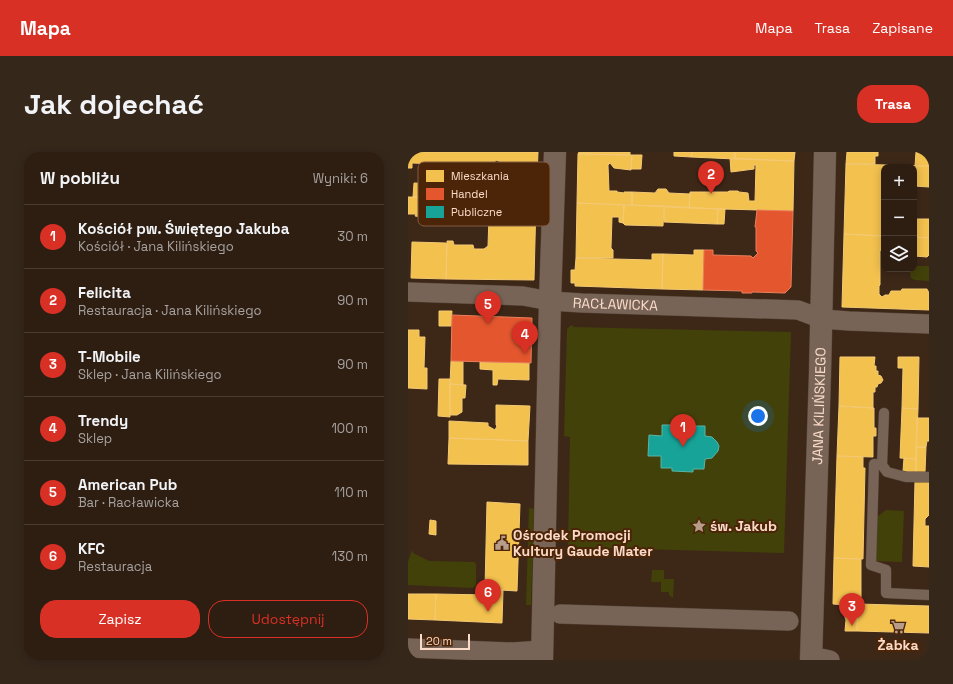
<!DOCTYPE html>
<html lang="pl">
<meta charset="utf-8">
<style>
body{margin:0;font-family:"Space Grotesk",sans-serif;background:#36271b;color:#f1f3f6}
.controls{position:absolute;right:12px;top:12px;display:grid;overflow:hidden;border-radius:8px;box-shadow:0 2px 10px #0003}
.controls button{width:36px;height:36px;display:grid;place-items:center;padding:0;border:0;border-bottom:1px solid #493c32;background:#2e1e12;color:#f1f3f6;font:20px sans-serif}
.scale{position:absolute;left:12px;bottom:10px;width:50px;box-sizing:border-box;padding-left:4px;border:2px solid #fbdbc8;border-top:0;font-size:11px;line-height:14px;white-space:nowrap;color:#fbdbc8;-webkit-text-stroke:3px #4c2509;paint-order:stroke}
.you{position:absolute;left:350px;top:264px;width:14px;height:14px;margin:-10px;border:3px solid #fff;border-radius:50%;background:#1a73e8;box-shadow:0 0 0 6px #1a73e833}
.badge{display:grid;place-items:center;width:26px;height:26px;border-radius:50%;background:#d93025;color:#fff;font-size:13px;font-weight:700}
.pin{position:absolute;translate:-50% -33px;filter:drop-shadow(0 1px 2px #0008)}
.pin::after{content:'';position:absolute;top:21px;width:14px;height:12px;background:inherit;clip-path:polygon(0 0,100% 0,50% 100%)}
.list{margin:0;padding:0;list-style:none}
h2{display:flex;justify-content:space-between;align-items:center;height:52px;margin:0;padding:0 16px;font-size:17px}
h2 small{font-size:13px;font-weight:400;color:#a7a29f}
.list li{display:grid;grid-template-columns:26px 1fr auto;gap:12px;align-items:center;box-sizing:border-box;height:64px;padding:0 16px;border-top:1px solid #493c32}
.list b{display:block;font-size:15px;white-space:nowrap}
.list p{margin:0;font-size:13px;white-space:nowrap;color:#a7a29f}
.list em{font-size:13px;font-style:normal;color:#a7a29f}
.actions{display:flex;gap:8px;padding:12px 16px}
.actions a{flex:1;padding:9px 0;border:1px solid #d93025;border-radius:16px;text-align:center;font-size:14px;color:#d93025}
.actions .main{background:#d93025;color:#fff}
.icon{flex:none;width:22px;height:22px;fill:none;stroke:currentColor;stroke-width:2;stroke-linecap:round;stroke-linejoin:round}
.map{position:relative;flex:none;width:521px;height:508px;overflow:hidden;border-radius:16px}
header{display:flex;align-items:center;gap:24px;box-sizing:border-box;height:56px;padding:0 20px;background:#d93025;color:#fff}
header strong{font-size:19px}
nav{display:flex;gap:22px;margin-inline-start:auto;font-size:14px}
.intro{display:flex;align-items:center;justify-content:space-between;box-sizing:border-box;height:96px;padding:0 24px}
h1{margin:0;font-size:28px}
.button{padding:10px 18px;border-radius:16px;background:#d93025;color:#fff;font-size:14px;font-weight:700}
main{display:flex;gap:24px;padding:0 24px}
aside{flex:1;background:#2e1e12;border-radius:16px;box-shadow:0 2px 10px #0003}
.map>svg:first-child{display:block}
.green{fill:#42410a}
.homes{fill:#f2c14e;stroke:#f5c973}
.shops{fill:#e4572e;stroke:#eb7f5c}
.public{fill:#17a398;stroke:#5bb4a6}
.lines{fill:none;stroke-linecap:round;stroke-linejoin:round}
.lane-casing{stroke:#554337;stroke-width:11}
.street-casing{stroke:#554337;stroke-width:20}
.secondary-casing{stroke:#554337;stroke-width:23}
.lane{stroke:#786456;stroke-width:10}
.street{stroke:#786456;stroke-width:19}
.secondary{stroke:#786456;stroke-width:22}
.labels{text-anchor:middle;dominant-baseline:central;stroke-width:4;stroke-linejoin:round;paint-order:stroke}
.street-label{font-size:14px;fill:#fbdbc8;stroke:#4c2509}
.poi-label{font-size:14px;font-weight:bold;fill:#fbdbc8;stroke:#4c2509;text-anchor:start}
.key{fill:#4c2509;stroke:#805c42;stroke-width:1}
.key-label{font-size:11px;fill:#fbdbc8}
</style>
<header>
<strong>Mapa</strong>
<nav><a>Mapa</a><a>Trasa</a><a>Zapisane</a></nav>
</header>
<div class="intro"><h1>Jak dojechać</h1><a class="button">Trasa</a></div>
<main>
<aside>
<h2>W pobliżu<small>Wyniki: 6</small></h2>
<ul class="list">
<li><span class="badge">1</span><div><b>Kościół pw. Świętego Jakuba</b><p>Kościół · Jana Kilińskiego</p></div><em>30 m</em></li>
<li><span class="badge">2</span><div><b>Felicita</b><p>Restauracja · Jana Kilińskiego</p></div><em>90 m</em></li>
<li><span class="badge">3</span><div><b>T-Mobile</b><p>Sklep · Jana Kilińskiego</p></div><em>90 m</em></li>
<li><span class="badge">4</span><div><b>Trendy</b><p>Sklep</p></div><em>100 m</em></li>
<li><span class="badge">5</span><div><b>American Pub</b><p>Bar · Racławicka</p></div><em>110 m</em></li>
<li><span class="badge">6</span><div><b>KFC</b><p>Restauracja</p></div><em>130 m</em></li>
</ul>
<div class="actions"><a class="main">Zapisz</a><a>Udostępnij</a></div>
</aside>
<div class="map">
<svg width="521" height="508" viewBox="0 0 521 508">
<rect width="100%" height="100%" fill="#3d2818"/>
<path class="green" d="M506 114H521V129L507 128 503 126 502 119 503 117H506Z
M165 173V175L383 180 376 401 160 395 162 285 156 284 159 177 162 174Z
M121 356 126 357 123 453H118Z
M478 358 496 359 494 410 468 409 469 365Z
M4 398 5 401 21 409 66 410 68 412V433L65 436 0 433V410Z
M244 418H256V427H266L265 446 261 443V440H253V430H243Z"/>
<path class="homes" d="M0 0H130L128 49 5 45 6 31 56 33 58 31 78 33 88 41 93 35V11L89 8 80 14 66 13 65 15 57 14V13L4 11V16H0Z
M171 0H222V3L170 2Z
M266 0H284L283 5 266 4Z
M284 0H327V7L283 5Z
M327 0H387L386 9 327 7Z
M439 0H470V4H467V12H438Z
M508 0H521V14H507Z
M170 2 224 3 223 18 206 16 202 11 200 13 201 39H209V40L216 41V40H224V53L169 51Z
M224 3H234L233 17H223Z
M322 6 386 9 385 59 281 56 282 40H320L321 39H330L331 40 340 41 341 49H347L348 13H346V17L323 20Z
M438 12 521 14V35L506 34V15H476L475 53H476V63L475 65 476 84 436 82Z
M250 37H258L261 41 282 42 281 56 224 53V40L247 41Z
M0 45H15V65L7 64 8 62H0Z
M15 45 128 49 126 128 38 127 39 89H45L46 93H65L66 97H76L80 94 81 64H75V69L15 67Z
M169 51 216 53 215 71 211 70V65H204L203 96 205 98V106H168Z
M216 53 256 54 255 74 217 73 215 71Z
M256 54 310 57 309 72 256 70Z
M310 57H317L316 72H309Z
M506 67H521V86L506 85Z
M436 82 476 84V96L475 95 472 99V133L471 134V142L474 145 477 143H481L483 139H493L494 137H519L521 141V158L434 155Z
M506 85 521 86V103L519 105 506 104Z
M4 90 38 91 39 93 38 127 3 126Z
M286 98H296L295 138 254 137 255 102 286 103Z
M244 102H255L254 137 167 134V131H163V118H167L168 106 244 108Z
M31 159H44L43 174H31Z
M0 178H11V185H17L16 216H19V237L0 236Z
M432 205H467L466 214H468V219H470V223L473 224 475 228 473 231 470 232 469 235H467V240H465V256L431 254Z
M490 205H511L510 257 494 256 495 216H490Z
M43 209H55V233L42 232Z
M72 210 121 211V228L90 227 89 233H85V218L72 217Z
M31 227H42V265L30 264Z
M42 232 58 233 57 246H54V260L49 263H42Z
M88 253 122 254 120 289 41 286V269L80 271V274L87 278 89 274 88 273Z
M431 254 466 256V276H468V284H465V305L429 304Z
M494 256 510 257 508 307 492 306Z
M509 266H521V289H519L518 295H508Z
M41 286 120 289V313L40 312Z
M508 295H518L517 320H508Z
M429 304 455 305V316H457L455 407 426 406Z
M496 306 508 307V320L495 319Z
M507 329 521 330V363L517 367V374H521V415L505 414Z
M79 350 112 352 109 439 77 437Z
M22 368 28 369V383L21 382Z
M426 406 453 407V445L450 447 449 479H437L438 468 435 460 439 458 438 453 425 452Z
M80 437 95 438 94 471 27 468 28 442 80 443Z
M0 442H28L27 468 0 467Z
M450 452 521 454V481L449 479Z"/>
<path class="shops" d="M349 58 385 59 383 135 377 141 344 140V141H334V139L295 138 296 98H305V103L343 104 345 106 350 101 348 99V75H347Z
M44 163 124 166 123 211 43 209Z"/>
<path class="public" d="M266 270 286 271V274H297V284L304 285 309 290 311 294 310 299 304 306 297 307 296 317H285V320L264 319V316H253V304H240L241 283 254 284V273H266Z"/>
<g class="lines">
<defs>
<path id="lane" d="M474 313 476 261
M521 325H498L479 320 474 313 466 312 463 413 478 418V441L521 443"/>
<g id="street">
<path id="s1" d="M0 140 115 144 142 149 174 151 390 158 414 167 441 169 521 172"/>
<path d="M152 462 381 469"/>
<path d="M0 496 105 500 134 498"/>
<path d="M403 504 422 508"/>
</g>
<g id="secondary">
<path d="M134 508 142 149 147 0"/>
<path id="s2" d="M403 508 412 221 417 0"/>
</g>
</defs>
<use href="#lane" class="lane-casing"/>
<use href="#street" class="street-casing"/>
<use href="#secondary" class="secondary-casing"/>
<use href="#lane" class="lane"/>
<use href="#street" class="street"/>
<use href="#secondary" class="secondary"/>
</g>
<defs>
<symbol id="sight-bare" viewBox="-9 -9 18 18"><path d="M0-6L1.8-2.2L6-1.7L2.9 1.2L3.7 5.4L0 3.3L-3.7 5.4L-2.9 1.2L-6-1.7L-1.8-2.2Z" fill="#b89c8a" stroke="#4c2509" stroke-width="2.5" paint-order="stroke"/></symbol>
<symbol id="civic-bare" viewBox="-9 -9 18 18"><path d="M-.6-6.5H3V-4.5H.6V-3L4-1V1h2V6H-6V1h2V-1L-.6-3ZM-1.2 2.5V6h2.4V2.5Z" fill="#b89c8a" stroke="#4c2509" stroke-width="2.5" paint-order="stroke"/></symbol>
<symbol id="supermarket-bare" viewBox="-9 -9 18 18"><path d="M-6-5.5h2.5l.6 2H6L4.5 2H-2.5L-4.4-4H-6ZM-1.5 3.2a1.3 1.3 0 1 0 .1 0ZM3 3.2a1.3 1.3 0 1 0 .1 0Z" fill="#b89c8a" stroke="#4c2509" stroke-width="2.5" paint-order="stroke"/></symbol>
</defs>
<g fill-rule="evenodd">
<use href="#sight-bare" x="281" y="364" width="20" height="20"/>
<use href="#civic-bare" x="84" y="381" width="20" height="20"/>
<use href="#supermarket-bare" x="480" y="465" width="20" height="20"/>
</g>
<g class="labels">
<g class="street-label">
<text stroke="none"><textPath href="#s1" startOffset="208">RACŁAWICKA</textPath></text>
<text stroke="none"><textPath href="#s2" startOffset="254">JANA KILIŃSKIEGO</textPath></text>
</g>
<g class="poi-label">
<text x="302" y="374">św. Jakub</text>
<text x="105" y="383">Ośrodek Promocji<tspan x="105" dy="16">Kultury Gaude Mater</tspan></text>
<text x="490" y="493" text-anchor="middle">Żabka</text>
</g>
</g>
<rect x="10" y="10" width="132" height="64" rx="6" class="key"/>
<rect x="18" y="18" width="18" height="12" fill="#f2c14e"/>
<rect x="18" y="36" width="18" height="12" fill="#e4572e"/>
<rect x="18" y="54" width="18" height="12" fill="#17a398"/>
<g class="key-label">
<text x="43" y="28">Mieszkania</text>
<text x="43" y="46">Handel</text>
<text x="43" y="64">Publiczne</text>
</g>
</svg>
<div class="controls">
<button>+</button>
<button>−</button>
<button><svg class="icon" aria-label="layers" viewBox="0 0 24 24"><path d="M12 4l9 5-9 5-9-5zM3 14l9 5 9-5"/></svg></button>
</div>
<div class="scale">20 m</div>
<div class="you"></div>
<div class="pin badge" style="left:275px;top:295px">1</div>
<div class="pin badge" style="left:303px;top:42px">2</div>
<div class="pin badge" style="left:444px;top:474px">3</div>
<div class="pin badge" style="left:117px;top:202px">4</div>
<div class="pin badge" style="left:80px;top:172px">5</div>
<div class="pin badge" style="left:80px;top:460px">6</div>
</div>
</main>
